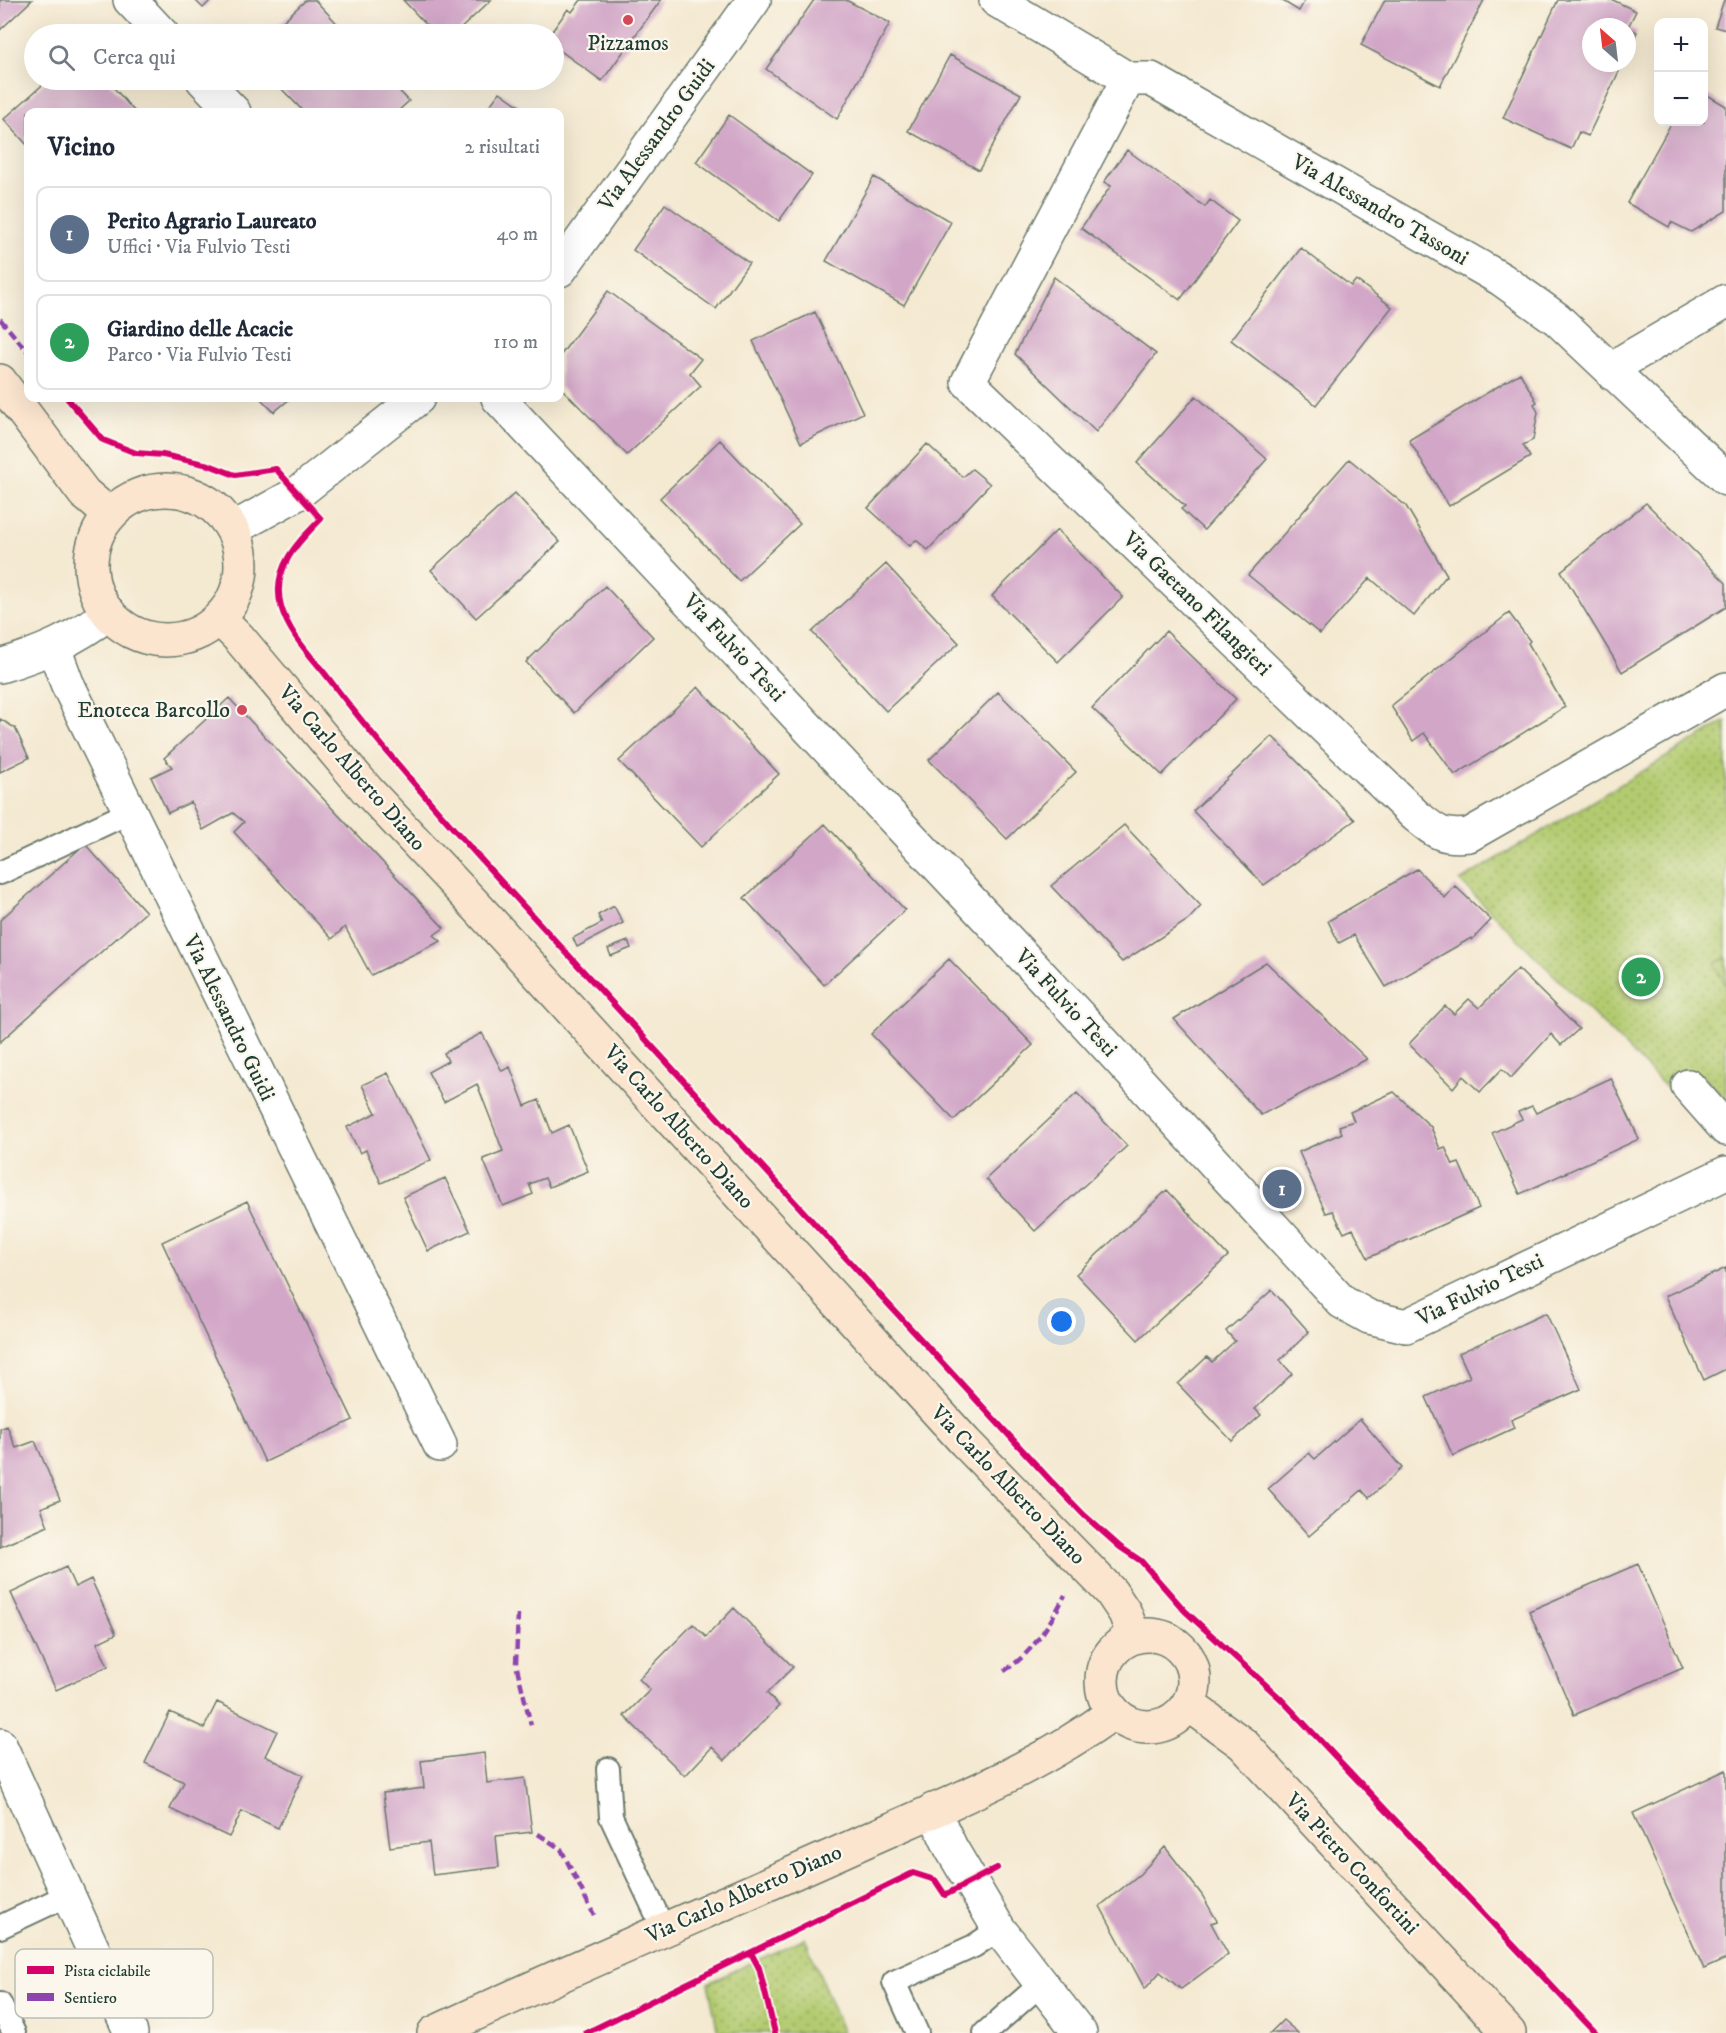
<!DOCTYPE html>
<html lang="it">
<meta charset="utf-8">
<style>
body{margin:0;font-family:"IM FELL DW Pica",serif;background:#f2f2f3;color:#1f2937}
.controls{position:absolute;right:18px;top:18px;display:grid;overflow:hidden;border-radius:12px;box-shadow:0 6px 24px #0002}
.controls button{width:54px;height:54px;display:grid;place-items:center;padding:0;border:0;border-bottom:2px solid #e0e1e3;background:#fff;color:#1f2937;font:30px sans-serif}
.compass{position:absolute;left:1582px;top:18px;width:54px;height:54px;border-radius:50%;background:#fff;box-shadow:0 6px 24px #0002;rotate:332deg}
.you{position:absolute;left:1062px;top:1322px;width:21px;height:21px;margin:-15px;border:4px solid #fff;border-radius:50%;background:#1a73e8;box-shadow:0 0 0 9px #1a73e833}
.badge{display:grid;place-items:center;width:39px;height:39px;border-radius:50%;background:#ea580c;color:#fff;font-size:20px;font-weight:700}
.pin{position:absolute;translate:-50% -50%;border:3px solid #fff;box-shadow:0 2px 6px #0006}
.list{margin:0;padding:0;list-style:none}
h2{display:flex;justify-content:space-between;align-items:center;height:78px;margin:0;padding:0 24px;font-size:26px}
h2 small{font-size:20px;font-weight:400;color:#747a83}
.list li{display:grid;grid-template-columns:39px 1fr auto;gap:18px;align-items:center;box-sizing:border-box;height:96px;margin:0 12px 12px;padding:0 12px;border:2px solid #e0e1e3;border-radius:12px}
.list b{display:block;font-size:22px;white-space:nowrap}
.list p{margin:0;font-size:20px;white-space:nowrap;color:#747a83}
.list em{font-size:20px;font-style:normal;color:#747a83}
.icon{flex:none;width:33px;height:33px;fill:none;stroke:currentColor;stroke-width:2;stroke-linecap:round;stroke-linejoin:round}
.map{position:relative;flex:none;width:1726px;height:2033px;overflow:hidden}
.search{position:absolute;background:#fff;box-shadow:0 6px 24px #0002;left:24px;top:24px;width:540px;height:66px;display:flex;align-items:center;gap:15px;box-sizing:border-box;padding:0 21px;border-radius:33px;color:#747a83;font-size:22px}
.panel{position:absolute;background:#fff;box-shadow:0 6px 24px #0002;left:24px;top:108px;width:540px;height:294px;border-radius:12px}
.map>svg:first-child{display:block}
.grass{fill:url(#grass-dots);stroke:#698452;stroke-width:1.5}
.pitch{fill:#b3cb70;stroke:#698452;stroke-width:1.5}
.building{fill:#d1a6c7}
.lines{fill:none;stroke-linecap:round;stroke-linejoin:round}
.lane-casing{stroke:#6a796b;stroke-width:26}
.street-casing{stroke:#6a796b;stroke-width:36}
.secondary-casing{stroke:#6a796b;stroke-width:36}
.lane{stroke:#fff;stroke-width:22}
.street{stroke:#fff;stroke-width:33}
.secondary{stroke:#fbe5cf;stroke-width:33}
.quiet{stroke:#8e44ad;stroke-width:4.5;stroke-dasharray:9 4.5;stroke-linecap:butt}
.cycleway-casing{stroke:#fbf7ec;stroke-width:10}
.cycleway{stroke:#d6006c;stroke-width:6}
.poi-dot{fill:#d1495b;stroke:#fbf7ec;stroke-width:2}
.labels{text-anchor:middle;dominant-baseline:central;stroke-width:4.5;stroke-linejoin:round;paint-order:stroke}
.poi-label{font-size:22px;fill:#1f3d34;stroke:#fbf7ec}
.street-label{font-size:22px;fill:#1f3d34;stroke:#fbf7ec}
.key{fill:#fbf7ec;stroke:#b9bfb5;stroke-width:1.5}
.key-label{font-size:16px;fill:#1f3d34}
</style>
<div class="map">
<svg width="1726" height="2033" viewBox="0 0 1726 2033">
<defs>
<pattern id="grass-dots" width="8" height="8" patternUnits="userSpaceOnUse" patternTransform="scale(1.5)"><rect width="8" height="8" fill="#b3cb70"/><path d="M2 2h.1M6 6h.1" fill="none" stroke="#91a65d" stroke-width="1.8" stroke-linecap="round"/></pattern>
</defs>
<rect width="100%" height="100%" fill="#fbf7ec"/>
<filter id="ink" filterUnits="userSpaceOnUse"><feTurbulence type="fractalNoise" baseFrequency=".0167" numOctaves="2"/><feDisplacementMap in="SourceGraphic" scale="12" xChannelSelector="R" yChannelSelector="G"/><feConvolveMatrix kernelMatrix="1 2 1 2 8 2 1 2 1" color-interpolation-filters="sRGB"/></filter>
<filter id="wash" filterUnits="userSpaceOnUse"><feTurbulence type="fractalNoise" baseFrequency=".008" numOctaves="4" result="noise"/><feDisplacementMap in="SourceGraphic" scale="24" xChannelSelector="R" yChannelSelector="G"/><feGaussianBlur stdDeviation="1.35" result="paint"/><feColorMatrix in="noise" values="0 0 0 0 0 0 0 0 0 0 0 0 0 0 0 0 0 1.4 0 .05"/><feComposite in="paint" operator="in"/></filter>
<g filter="url(#wash)">
<rect width="100%" height="100%" fill="#f4e9d1"/>
<path class="grass" d="M1726 721V1099L1701 1074 1669 1090 1460 881Z
M805 1938 843 2033H718L708 1983Z"/>
<path class="pitch" d="M1726 958V986L1715 963Z"/>
<g id="blocks">
<path class="building" d="M0 0H32L0 30Z
M195 0H211L203 8Z
M306 0H315L347 34H269Z
M403 0H491L455 34H435Z
M581 0H661L602 81 554 46V34H550L568 9 572 12Z
M814 0H846L890 23 837 119 766 69Z
M1281 0H1305L1299 11Z
M1385 0H1484L1440 86 1361 45Z
M1558 0H1613L1636 11 1628 27H1591V63H1623L1588 136 1579 132 1571 149 1503 118Z
M1724 0H1726V30L1715 27Z
M1627 27 1637 32 1627 53Z
M950 55 1021 94 979 170 908 131Z
M48 80H107L135 112H28V146L4 119Z
M273 80H389L409 101 397 112H304Z
M500 92 528 112H485Z
M1704 93 1726 106V211L1691 232 1671 222 1669 227 1627 203 1672 122H1704Z
M729 115 812 175 779 221 696 162Z
M1127 150 1205 207 1210 200 1238 221 1180 300 1081 228 1111 186 1104 182Z
M874 177 951 222 904 305 826 261Z
M665 204 749 263 716 309 633 250Z
M1301 248 1351 286 1356 280 1392 307 1316 405 1231 340Z
M1054 277 1156 354 1096 432 1015 354Z
M608 291 701 359 690 373 701 386 627 455 560 387V356Z
M815 312 863 413 801 443 753 341Z
M1520 373 1537 402 1534 404 1538 412 1533 440 1523 445 1530 457 1449 506 1409 440Z
M1196 396 1267 459 1204 530 1181 509 1185 506 1137 463Z
M260 398H291L274 412Z
M720 440 800 524 739 581 660 498Z
M927 444 963 477 972 469 990 484 928 550 916 540 910 546 868 508Z
M1349 459 1406 506 1447 575 1414 616 1370 578 1320 634 1248 575Z
M515 493 560 542 476 618 431 570Z
M1646 503 1726 583V607L1622 672 1561 571Z
M1057 530 1123 597 1058 662 992 596Z
M886 564 959 643 886 711 812 632Z
M605 586 653 637 574 713 526 662Z
M1509 613 1530 641 1528 643 1565 707 1455 775 1424 733 1413 741 1391 706Z
M1166 631 1236 699 1162 775 1092 708Z
M698 687 779 774 701 847 619 761Z
M998 692 1076 772 1007 839 929 760Z
M229 698 444 928 434 935 441 941 371 975 345 927 332 939 234 832 244 822 233 813 203 830 191 802 168 813 151 777 172 767 164 758Z
M0 719 15 728 29 758 0 772Z
M1272 736 1355 820 1264 885 1193 811Z
M825 824 905 910 824 985 744 898Z
M1124 825 1201 906 1188 920 1122 962 1051 886Z
M85 844 146 912 0 1042V920Z
M1417 869 1445 898 1455 886 1491 920 1472 940 1471 938 1386 987 1354 935 1339 943 1328 921Z
M614 906 623 923 577 947 573 938 602 923 598 915Z
M628 941 631 948 611 956 608 949Z
M949 959 1033 1045 954 1120 871 1034Z
M1266 962 1367 1059 1261 1115 1174 1019Z
M1518 969 1579 1029 1561 1045 1551 1034 1511 1078 1502 1069 1480 1092 1463 1076 1453 1088 1409 1044 1445 1006 1454 1014 1469 999 1479 1008Z
M482 1033 502 1071 510 1067 525 1106 539 1100 552 1133 569 1125 588 1171 549 1187 545 1178 529 1184 533 1194 503 1206 483 1159 503 1151 477 1084 444 1102 428 1072 448 1061 444 1053Z
M388 1073 431 1160 381 1183 366 1150 360 1153 347 1127 376 1113 362 1085Z
M1611 1078 1639 1139 1520 1194 1492 1133 1522 1119 1518 1112 1532 1106 1536 1113Z
M1394 1092 1431 1127 1440 1149 1445 1147 1453 1165 1459 1163 1479 1208 1368 1258 1353 1229 1344 1233 1333 1211 1326 1213 1299 1152 1342 1133 1339 1126 1354 1121 1350 1112Z
M1077 1093 1127 1146 1035 1231 986 1179Z
M445 1178 470 1231 428 1251 403 1197Z
M1167 1190 1228 1256 1138 1340 1076 1274Z
M247 1201 353 1420 265 1462 162 1242Z
M1726 1268V1369L1704 1380 1665 1296Z
M1272 1290 1309 1332 1280 1360 1292 1374 1255 1409 1261 1415 1232 1441 1178 1384 1207 1357 1212 1362 1235 1341 1226 1331Z
M1546 1313 1581 1389 1511 1420 1514 1428 1453 1456 1426 1397 1470 1377 1459 1353Z
M1360 1419 1402 1468 1369 1498 1362 1490 1309 1536 1268 1489 1309 1453 1315 1459Z
M7 1426 16 1448 35 1441 60 1500 41 1508 48 1526 0 1547V1429Z
M1638 1564 1683 1668 1574 1715 1529 1611Z
M66 1567 75 1587 91 1579 116 1634 97 1643 108 1666 56 1690 11 1593Z
M734 1608 793 1667 767 1693 779 1706 725 1760 712 1747 685 1776 624 1716 650 1690 639 1679 693 1624 706 1637Z
M217 1702 277 1731 265 1756 303 1775 278 1828 242 1811 229 1837 170 1809 184 1782 145 1763 170 1712 204 1728Z
M484 1753 487 1783 525 1778 532 1832 496 1836 499 1867 433 1875 429 1842 390 1847 383 1793 424 1788 421 1761Z
M1726 1770V1959L1704 1969 1633 1813Z
M1165 1847 1202 1895 1217 1921 1211 1923 1228 1954 1181 1989 1160 1972 1145 1989 1100 1906 1140 1874Z
M1283 2020 1298 2033H1270Z"/>
</g>
</g>
<g filter="url(#ink)">
<use href="#blocks" fill-opacity="0" stroke="#6a796b" stroke-width="1.5"/>
<g class="lines">
<defs>
<path id="lane" d="M0 873 130 812
M608 1769 611 1817 664 1930
M0 1927 68 1895
M0 2004 14 2033
M917 2033 894 1982 974 1946 999 1929
M985 2033 1041 1984"/>
<path id="street" d="M130 0 162 34
M996 0 1128 79H1151L1501 279 1557 319 1726 479
M1128 79 968 382 1415 815C1436 832 1441 838 1469 835L1726 689
M203 80 234 112
M560 270 754 0
M1613 374 1627 359 1726 301
M498 398 1082 1019 1342 1302 1369 1317 1406 1326 1726 1173
M233 529 298 493 418 398
M54 648 67 683 440 1445
M0 666C43 653 73 640 109 613
M1688 1086 1726 1129
M0 1745 131 2033
M933 1810 951 1848 999 1929 1080 2033"/>
<path id="secondary" d="M0 381 84 493 110 515
M91 565a75 75 0 1 1 150 0a75 75 0 1 1-150 0Z
M219 618 239 638 367 790 478 908 965 1442 1111 1592 1125 1613 1134 1637
M1102 1681a46 46 0 1 1 92 0a46 46 0 1 1-92 0Z
M1188 1704 1243 1744 1509 2033
M434 2033C576 1966 721 1906 865 1841 950 1803 1038 1768 1114 1712"/>
</defs>
<use href="#lane" class="lane-casing"/>
<use href="#street" class="street-casing"/>
<use href="#secondary" class="secondary-casing"/>
<use href="#lane" class="lane"/>
<use href="#street" class="street"/>
<use href="#secondary" class="secondary"/>
<path class="quiet" d="M0 319 28 352
M518 1614 516 1664 531 1725
M1004 1671C1032 1654 1050 1624 1065 1595
M538 1834 561 1849 594 1915"/>
<defs>
<path id="cycleway" d="M67 398 103 440 136 453 163 455 209 465 235 475 276 469 321 519C297 543 271 569 281 606 288 632 309 654 326 675 376 741 430 803 486 865 673 1071 862 1275 1050 1480L1084 1515 1120 1547 1141 1561 1185 1611 1281 1699 1596 2033
M751 1953 759 1968 775 2033
M586 2033 913 1873 935 1880 945 1895 997 1868"/>
</defs>
<use href="#cycleway" class="cycleway-casing"/>
<use href="#cycleway" class="cycleway"/>
</g>
</g>
<g class="poi-dot">
<circle cx="628" cy="20" r="6"/>
<circle cx="242" cy="710" r="6"/>
</g>
<g class="labels">
<g class="poi-label">
<text x="628" y="43">Pizzamos</text>
<text x="230" y="710" text-anchor="end">Enoteca Barcollo</text>
</g>
<g class="street-label">
<text transform="translate(657 135) rotate(-54)">Via Alessandro Guidi</text>
<text transform="translate(1380 210) rotate(30)">Via Alessandro Tassoni</text>
<text transform="translate(1197 604) rotate(44)">Via Gaetano Filangieri</text>
<text transform="translate(734 648) rotate(47)">Via Fulvio Testi</text>
<text transform="translate(352 768) rotate(49)">Via Carlo Alberto Diano</text>
<text transform="translate(1066 1003) rotate(47)">Via Fulvio Testi</text>
<text transform="translate(229 1018) rotate(64)">Via Alessandro Guidi</text>
<text transform="translate(679 1127) rotate(48)">Via Carlo Alberto Diano</text>
<text transform="translate(1480 1290) rotate(-26)">Via Fulvio Testi</text>
<text transform="translate(1008 1485) rotate(46)">Via Carlo Alberto Diano</text>
<text transform="translate(1352 1864) rotate(47)">Via Pietro Confortini</text>
<text transform="translate(744 1894) rotate(-24)">Via Carlo Alberto Diano</text>
</g>
</g>
<rect x="15" y="1949" width="198" height="69" rx="9" class="key"/>
<rect x="27" y="1966" width="27" height="8" fill="#d6006c"/>
<rect x="27" y="1993" width="27" height="8" fill="#8e44ad"/>
<g class="key-label">
<text x="64" y="1976">Pista ciclabile</text>
<text x="64" y="2003">Sentiero</text>
</g>
</svg>
<div class="controls">
<button>+</button>
<button>−</button>
</div>
<svg class="compass" viewBox="-18 -18 36 36"><path d="M0-13l5 13h-10z" fill="#e53935"/><path d="M0 13l5-13h-10z" fill="#747a83"/></svg>
<div class="you"></div>
<div class="pin badge" style="left:1282px;top:1189px;background:#5c6f8a">1</div>
<div class="pin badge" style="left:1641px;top:977px;background:#2e9e5b">2</div>
<div class="search"><svg class="icon" aria-label="search" viewBox="0 0 24 24"><circle cx="10" cy="10" r="6"/><path d="M15 15l6 6"/></svg>Cerca qui</div>
<section class="panel">
<h2>Vicino<small>2 risultati</small></h2>
<ul class="list">
<li><span class="badge" style="background:#5c6f8a">1</span><div><b>Perito Agrario Laureato</b><p>Uffici · Via Fulvio Testi</p></div><em>40 m</em></li>
<li><span class="badge" style="background:#2e9e5b">2</span><div><b>Giardino delle Acacie</b><p>Parco · Via Fulvio Testi</p></div><em>110 m</em></li>
</ul>
</section>
</div>
